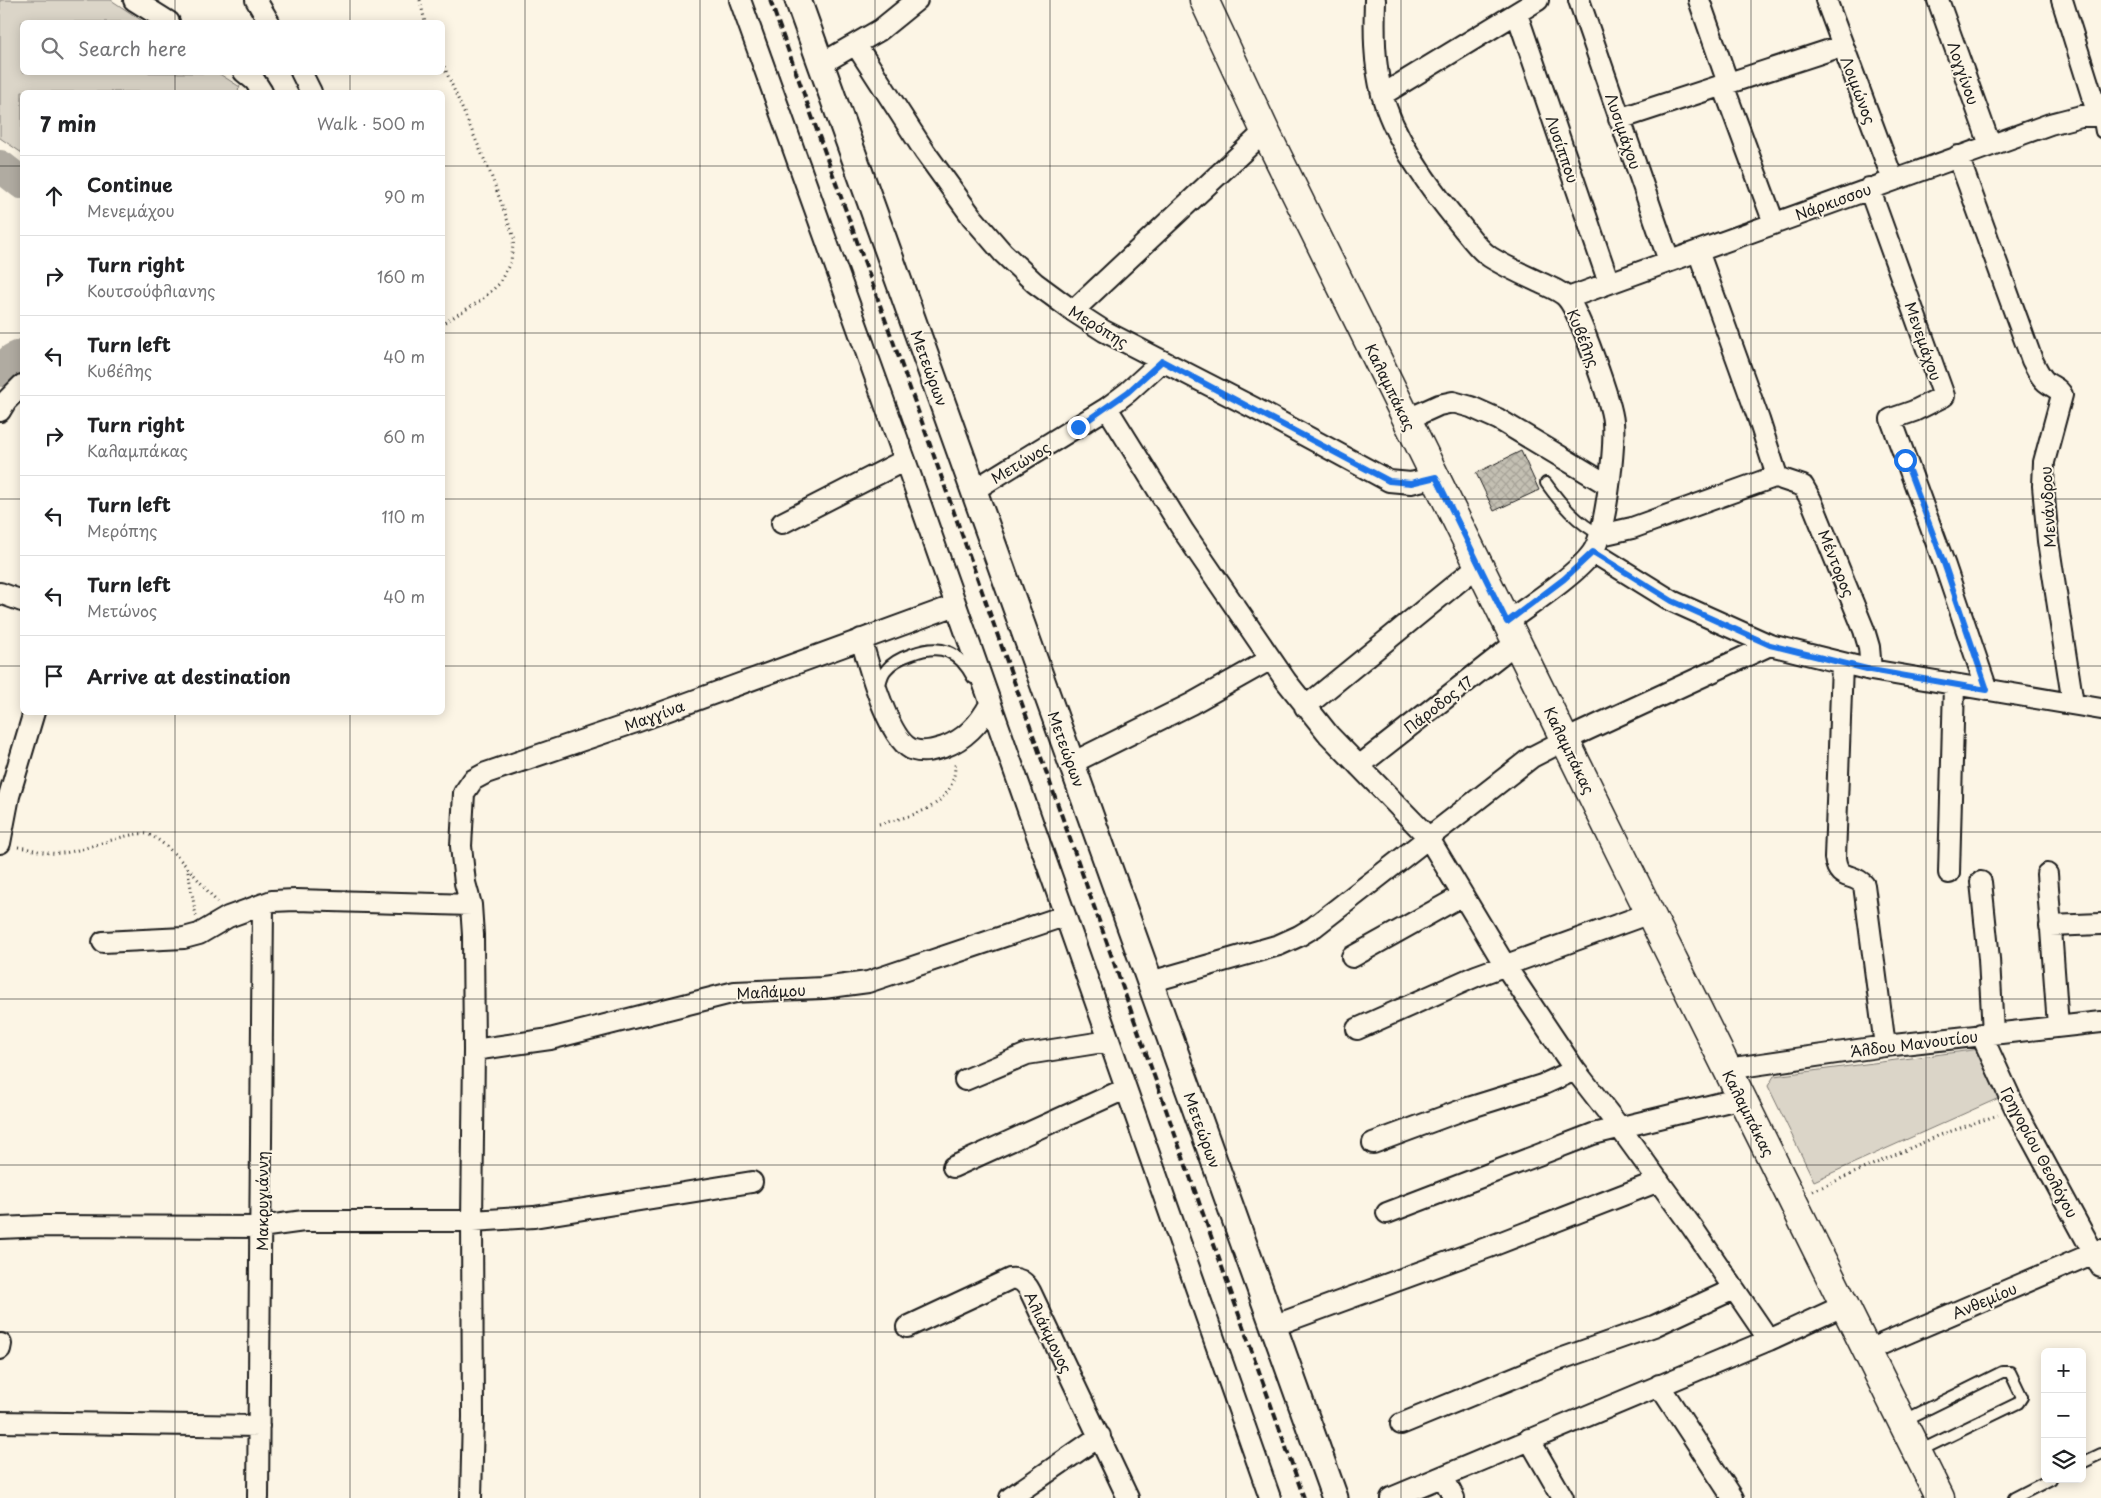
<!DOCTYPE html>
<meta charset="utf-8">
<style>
body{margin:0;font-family:"Playpen Sans",sans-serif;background:#f6f6f6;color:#202124}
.controls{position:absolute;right:15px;bottom:15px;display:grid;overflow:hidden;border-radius:8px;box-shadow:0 2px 12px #0003}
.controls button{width:45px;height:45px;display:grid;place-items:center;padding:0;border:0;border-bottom:1px solid #e0e0e0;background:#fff;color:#202124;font:25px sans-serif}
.stop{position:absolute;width:15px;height:15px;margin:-11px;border:4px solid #1a73e8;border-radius:50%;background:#fff}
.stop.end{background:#1a73e8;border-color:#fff;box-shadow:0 1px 5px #0008}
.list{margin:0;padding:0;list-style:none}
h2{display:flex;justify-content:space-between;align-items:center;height:65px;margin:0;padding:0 20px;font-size:21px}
h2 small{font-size:16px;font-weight:400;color:#757577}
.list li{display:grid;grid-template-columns:32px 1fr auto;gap:15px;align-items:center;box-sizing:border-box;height:80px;padding:0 20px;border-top:1px solid #e0e0e0}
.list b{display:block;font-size:19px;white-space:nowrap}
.list p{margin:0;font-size:16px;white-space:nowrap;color:#757577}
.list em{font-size:16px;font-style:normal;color:#757577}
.icon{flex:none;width:28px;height:28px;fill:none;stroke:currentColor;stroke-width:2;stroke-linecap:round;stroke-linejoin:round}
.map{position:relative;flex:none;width:2101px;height:1498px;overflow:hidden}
.search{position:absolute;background:#fff;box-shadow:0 2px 12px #0003;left:20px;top:20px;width:425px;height:55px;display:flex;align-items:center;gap:12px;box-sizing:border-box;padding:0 18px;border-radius:8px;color:#757577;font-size:19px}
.panel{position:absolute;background:#fff;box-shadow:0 2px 12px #0003;left:20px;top:90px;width:425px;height:625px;border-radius:8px}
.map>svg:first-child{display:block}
.park{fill:#dbd5c8;stroke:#7c7872}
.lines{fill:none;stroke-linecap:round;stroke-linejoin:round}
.river{stroke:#b0aba1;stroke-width:32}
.building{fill:url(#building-cross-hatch);stroke:#1c1c1c}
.service-casing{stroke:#1c1c1c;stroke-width:14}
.minor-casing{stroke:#1c1c1c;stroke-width:24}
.tertiary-casing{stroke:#1c1c1c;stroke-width:29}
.primary-casing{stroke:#1c1c1c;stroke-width:31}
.path{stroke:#1c1c1c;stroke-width:3;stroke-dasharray:1 4;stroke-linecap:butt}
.service{stroke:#fcf5e5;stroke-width:10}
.minor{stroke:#fcf5e5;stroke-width:20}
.tertiary{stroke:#fcf5e5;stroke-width:25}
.primary{stroke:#fcf5e5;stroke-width:28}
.rail{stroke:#1c1c1c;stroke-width:4;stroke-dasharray:8 4;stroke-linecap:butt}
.route{stroke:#1a73e8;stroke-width:6}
.grid{fill:none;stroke:#1c1c1c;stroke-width:1;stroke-opacity:0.55}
.labels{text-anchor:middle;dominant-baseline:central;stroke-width:4;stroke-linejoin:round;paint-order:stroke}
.street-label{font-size:15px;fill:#1c1c1c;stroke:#fcf5e5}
</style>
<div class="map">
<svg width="2101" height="1498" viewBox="0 0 2101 1498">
<defs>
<pattern id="building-cross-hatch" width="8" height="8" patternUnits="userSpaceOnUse" patternTransform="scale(1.25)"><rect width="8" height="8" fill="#c4c0b3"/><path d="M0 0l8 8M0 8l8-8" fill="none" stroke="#a8a499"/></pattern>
</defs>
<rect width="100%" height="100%" fill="#fcf5e5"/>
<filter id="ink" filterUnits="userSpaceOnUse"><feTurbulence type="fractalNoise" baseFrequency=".02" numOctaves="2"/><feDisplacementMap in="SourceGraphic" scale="10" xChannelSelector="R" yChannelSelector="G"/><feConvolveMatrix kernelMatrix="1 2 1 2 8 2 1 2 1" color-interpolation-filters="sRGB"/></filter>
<g filter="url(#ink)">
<path class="park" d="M0 0H111L144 22H22V72L218 73 240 87 237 92H22V153L0 138Z
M1980 1049 1999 1098 1814 1181 1768 1086 1774 1076Z"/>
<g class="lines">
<path class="river" d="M0 166 22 183
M0 371 13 359 22 355"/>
</g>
<path class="building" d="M1521 451 1539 490 1494 511 1476 473Z"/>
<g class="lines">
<defs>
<path id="service" d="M2098 115 2101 132
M1546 483C1561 504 1577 523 1601 535
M879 688C881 682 882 674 886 670 892 662 903 657 912 654 941 643 959 651 973 678
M1903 1421 2002 1372H2010L2022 1397 2018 1403 1919 1451
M2082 1463 2101 1454
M2014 1498 2051 1479"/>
<path id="minor" d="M134 0 169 22
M256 0 269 22
M740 0 905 460 1270 1498
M1375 0C1374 31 1374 64 1382 94 1394 140 1432 191 1462 227 1470 237 1479 250 1490 257 1506 267 1524 275 1541 283 1549 287 1561 291 1567 298 1579 311 1612 404 1613 422 1615 447 1606 534 1592 553 1576 575 1530 605 1507 622
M1579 0 1669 261
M1699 0 1728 83
M1826 0 1893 180
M1938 0 1990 145
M2062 0 2098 115
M1517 14 1609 283
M856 45 925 152 972 217 1003 253 1035 283 1073 311 1104 331 1254 408 1389 481 1411 483 1436 477
M821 64 880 30 917 0
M244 72 255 81 262 92
M301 72 311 92
M1723 85 1774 223
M1382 95 1538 0
M1619 119 1842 46
M1958 156 2032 360C2036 367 2039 376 2046 382 2052 387 2059 388 2062 395L2044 462 2043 486 2048 541 2073 704
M1869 188 1944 396 1914 411 1891 419 1945 566 1987 690
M1698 251 1759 420 1777 476
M1568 298 2050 124 2081 116H2101
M1073 311 1265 131
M1107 408 1184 532 1286 681 1329 735 1428 837 1506 967 1575 1070 1620 1128 1692 1227 1769 1340
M0 411 6 401 22 385
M1408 419 1439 405 1453 402 1471 407 1498 419 1608 485
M1777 476 1782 479 1803 486 1811 500 1864 630 1869 647 1871 670
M974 490 1107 408 1128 392 1162 361
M782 523 905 460
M1601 535 1632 528 1777 476
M1593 552 1672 601 1770 645 1871 670 2101 709
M0 593 22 601
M861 639C868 663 889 743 914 750 924 753 934 750 944 747 964 740 980 723 990 704
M1842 664 1835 858C1838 882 1853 872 1864 885L1885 1046
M1305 707 1479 565
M1072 763 1191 704 1271 659
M1359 766 1517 642
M0 843 9 796 34 712
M1949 873 1954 685
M2047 874 2058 1026
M1981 882 1989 959 1993 1033
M2050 926 2101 924
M103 942 184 938 199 934 228 917 272 901 296 900 471 905
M1352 957 1463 895
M1150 982 1279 945 1299 936 1314 927 1532 757 1565 740 1770 645
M1357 1029 1476 976 1650 913
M1981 1034 2015 1108 2101 1267
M474 1050 550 1039 735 992 823 988 868 982 1064 916
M1727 1069 1885 1046 2101 1022
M965 1080 1027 1054 1109 1041
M1373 1143 1465 1109 1542 1085 1575 1070
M953 1167 1125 1089
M1387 1213 1593 1134 1742 1098
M0 1228 46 1226 260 1227 304 1221H472L534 1217 752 1182
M1273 1326 1489 1247 1659 1181
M907 1327 1010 1279C1020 1278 1025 1282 1030 1291L1128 1498
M0 1349 1 1344
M1868 1350 2101 1250
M1659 1385 1733 1498
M0 1422 259 1426
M1401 1424 1552 1362 1654 1326 1734 1289
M1529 1439 1563 1498
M1443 1477 1454 1498
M258 1498 263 904
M471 1498 473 1417 472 1221 474 1050 473 935 471 905 465 883 461 846 464 793 473 780 486 773 633 723 956 605
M1010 1498 1100 1436
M1391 1498 1769 1340 1845 1305"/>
<path id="tertiary" d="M798 0 1335 1498"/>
<path id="primary" d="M1204 0 1265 131 1650 913 1940 1498"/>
</defs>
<use href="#service" class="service-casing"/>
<use href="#minor" class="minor-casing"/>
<use href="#tertiary" class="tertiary-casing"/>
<use href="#primary" class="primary-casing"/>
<path class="path" d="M420 0 425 22
M442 62 491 175 514 238 511 261 499 284 480 301 442 324
M879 824C915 815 957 807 955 761
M18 847C34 849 47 855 63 853 84 851 130 831 146 834 166 838 203 886 217 902
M188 871 196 916
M1813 1191 1940 1135 1998 1115"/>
<use href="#service" class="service"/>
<use href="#minor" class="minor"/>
<use href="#tertiary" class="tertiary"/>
<use href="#primary" class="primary"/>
<path class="rail" d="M770 0 907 380 1304 1498"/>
</g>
</g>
<g class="lines" filter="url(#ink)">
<path class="route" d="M1078 427 1128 392 1162 361 1389 481 1411 483 1436 477 1507 622 1564 579 1593 552 1672 601 1770 645 1871 670 1987 690 1945 566 1905 460"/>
</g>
<path class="grid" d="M175 0V22M350 0V22M525 0V1498M700 0V1498M875 0V1498M1050 0V1498M1226 0V1498M1401 0V1498M1576 0V1498M1751 0V1498M1926 0V1498M175 72V92M350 72V92M0 166H22M442 166H2101M0 333H22M442 333H2101M0 499H22M442 499H2101M0 666H22M442 666H2101M175 712V1498M350 712V1498M0 832H2101M0 999H2101M0 1165H2101M0 1332H2101"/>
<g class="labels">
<g class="street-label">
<text transform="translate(1964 73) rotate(71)">Λογγίνου</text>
<text transform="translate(1859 90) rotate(69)">Λοιμώνος</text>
<text transform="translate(1624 131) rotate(71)">Λυσιμάχου</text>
<text transform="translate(1563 149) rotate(71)">Λυσίππου</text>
<text transform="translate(1833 201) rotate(-20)">Νάρκισσου</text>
<text transform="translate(1099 326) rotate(31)">Μερόπης</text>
<text transform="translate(1584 338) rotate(68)">Κυβέλης</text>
<text transform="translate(1924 341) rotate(71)">Μενεμάχου</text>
<text transform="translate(930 368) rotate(70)">Μετεώρων</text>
<text transform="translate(1391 387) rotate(64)">Καλαμπάκας</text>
<text transform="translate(1020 462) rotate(-31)">Μετώνος</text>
<text transform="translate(2047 507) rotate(-93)">Μενάνδρου</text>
<text transform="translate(1837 563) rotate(68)">Μέντορος</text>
<text transform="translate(1438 704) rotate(-38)">Πάροδος 17</text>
<text transform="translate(654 715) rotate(-20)">Μαγγίνα</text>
<text transform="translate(1067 749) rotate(70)">Μετεώρων</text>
<text transform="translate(1570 750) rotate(64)">Καλαμπάκας</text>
<text transform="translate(771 991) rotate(-3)">Μαλάμου</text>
<text transform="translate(1914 1043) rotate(-7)">Άλδου Μανουτίου</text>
<text transform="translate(1749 1113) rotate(63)">Καλαμπάκας</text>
<text transform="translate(1203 1130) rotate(70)">Μετεώρων</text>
<text transform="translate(2040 1152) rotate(62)">Γρηγορίου Θεολόγου</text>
<text transform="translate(261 1201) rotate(-90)">Μακρυγιάννη</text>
<text transform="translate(1984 1300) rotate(-23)">Ανθεμίου</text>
<text transform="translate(1049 1332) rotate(64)">Αλιάκμονος</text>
</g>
</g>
</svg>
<div class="controls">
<button>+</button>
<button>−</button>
<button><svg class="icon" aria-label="layers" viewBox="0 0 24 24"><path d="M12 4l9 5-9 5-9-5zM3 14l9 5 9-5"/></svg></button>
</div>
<div class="stop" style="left:1905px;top:460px"></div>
<div class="stop end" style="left:1078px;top:427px"></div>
<div class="search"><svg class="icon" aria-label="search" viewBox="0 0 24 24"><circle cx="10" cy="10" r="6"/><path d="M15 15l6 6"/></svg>Search here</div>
<section class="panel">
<h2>7 min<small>Walk · 500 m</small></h2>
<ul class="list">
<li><svg class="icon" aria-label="ahead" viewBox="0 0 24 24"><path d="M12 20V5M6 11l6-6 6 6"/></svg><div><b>Continue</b><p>Μενεμάχου</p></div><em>90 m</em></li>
<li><svg class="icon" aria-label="right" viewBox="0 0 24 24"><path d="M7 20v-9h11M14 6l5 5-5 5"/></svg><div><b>Turn right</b><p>Κουτσούφλιανης</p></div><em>160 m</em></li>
<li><svg class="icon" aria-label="left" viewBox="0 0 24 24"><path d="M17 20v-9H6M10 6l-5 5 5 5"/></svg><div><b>Turn left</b><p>Κυβέλης</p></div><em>40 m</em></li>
<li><svg class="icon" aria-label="right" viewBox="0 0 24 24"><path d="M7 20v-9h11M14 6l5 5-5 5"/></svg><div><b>Turn right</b><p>Καλαμπάκας</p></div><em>60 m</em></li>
<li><svg class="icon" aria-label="left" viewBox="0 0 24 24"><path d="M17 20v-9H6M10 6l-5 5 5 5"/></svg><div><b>Turn left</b><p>Μερόπης</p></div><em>110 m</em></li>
<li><svg class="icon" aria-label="left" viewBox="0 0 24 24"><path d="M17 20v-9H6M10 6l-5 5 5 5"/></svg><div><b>Turn left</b><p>Μετώνος</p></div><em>40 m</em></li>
<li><svg class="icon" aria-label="arrive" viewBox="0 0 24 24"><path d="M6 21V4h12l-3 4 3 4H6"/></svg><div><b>Arrive at destination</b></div></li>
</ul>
</section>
</div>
